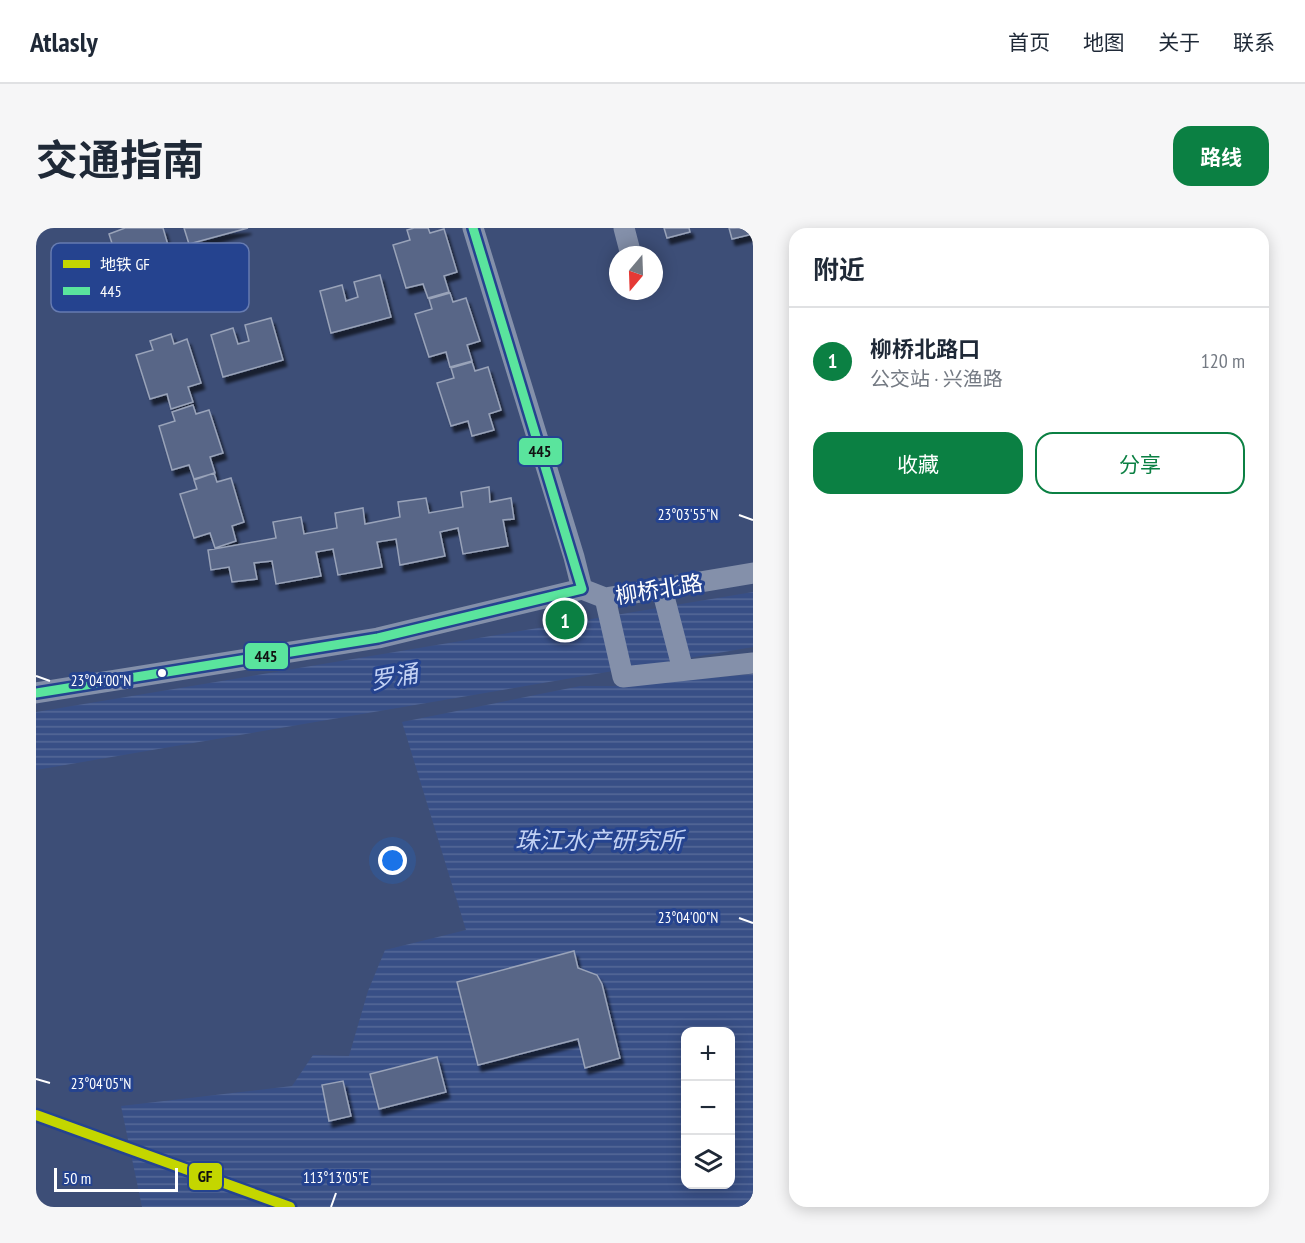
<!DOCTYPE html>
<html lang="zh">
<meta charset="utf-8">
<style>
body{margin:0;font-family:"PT Sans Narrow","Noto Sans SC",sans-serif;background:#f6f6f7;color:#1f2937}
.controls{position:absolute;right:18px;bottom:18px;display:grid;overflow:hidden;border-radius:12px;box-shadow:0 3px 15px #0003}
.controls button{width:54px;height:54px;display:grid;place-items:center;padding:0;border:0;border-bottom:2px solid #e0e1e3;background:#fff;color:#1f2937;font:30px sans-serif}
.compass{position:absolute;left:573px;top:18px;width:54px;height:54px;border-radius:50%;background:#fff;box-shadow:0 3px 15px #0003;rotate:199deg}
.scale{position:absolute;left:18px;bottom:15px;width:124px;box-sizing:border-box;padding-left:6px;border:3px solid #fff;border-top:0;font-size:16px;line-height:21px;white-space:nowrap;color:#fff;-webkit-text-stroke:4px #25438f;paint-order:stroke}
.you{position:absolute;left:357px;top:633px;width:21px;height:21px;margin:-15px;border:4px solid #fff;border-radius:50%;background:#1a73e8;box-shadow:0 0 0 9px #1a73e833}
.badge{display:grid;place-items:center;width:39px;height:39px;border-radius:50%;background:#0b8043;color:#fff;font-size:20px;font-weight:700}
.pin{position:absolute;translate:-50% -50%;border:3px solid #fff;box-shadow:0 2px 6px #0006}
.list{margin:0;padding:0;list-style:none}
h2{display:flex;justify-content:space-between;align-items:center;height:78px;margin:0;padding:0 24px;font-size:26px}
h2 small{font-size:20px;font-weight:400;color:#747a83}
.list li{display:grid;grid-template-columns:39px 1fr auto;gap:18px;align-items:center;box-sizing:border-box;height:108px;padding:0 24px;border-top:2px solid #e0e1e3}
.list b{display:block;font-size:22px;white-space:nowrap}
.list p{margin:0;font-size:20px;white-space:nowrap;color:#747a83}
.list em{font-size:20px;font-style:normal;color:#747a83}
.actions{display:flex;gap:12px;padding:18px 24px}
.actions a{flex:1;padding:14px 0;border:2px solid #0b8043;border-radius:18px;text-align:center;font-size:21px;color:#0b8043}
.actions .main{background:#0b8043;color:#fff}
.icon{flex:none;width:33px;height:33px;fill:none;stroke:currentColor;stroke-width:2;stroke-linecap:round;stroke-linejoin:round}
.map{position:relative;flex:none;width:717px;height:979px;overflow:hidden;border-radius:18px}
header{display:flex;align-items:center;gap:36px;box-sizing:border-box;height:84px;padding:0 30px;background:#fff;border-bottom:2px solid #e0e1e3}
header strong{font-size:28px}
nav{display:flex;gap:33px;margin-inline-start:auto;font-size:21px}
.intro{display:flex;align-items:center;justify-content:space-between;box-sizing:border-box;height:144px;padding:0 36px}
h1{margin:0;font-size:42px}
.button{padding:15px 27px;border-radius:18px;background:#0b8043;color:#fff;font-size:21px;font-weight:700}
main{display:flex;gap:36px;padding:0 36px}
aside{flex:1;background:#fff;border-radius:18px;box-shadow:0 3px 15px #0003}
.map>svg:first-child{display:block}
.water{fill:url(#water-rules);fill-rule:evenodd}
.building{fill:#586687;stroke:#99a3b9;stroke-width:1.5;filter:url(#shadow)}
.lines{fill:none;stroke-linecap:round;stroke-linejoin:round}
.minor{stroke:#8490aa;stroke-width:21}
.bus-1-casing{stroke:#25438f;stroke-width:14}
.bus-1{stroke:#5ae49d;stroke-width:9}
.metro-1-casing{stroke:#25438f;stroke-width:15}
.metro-1{stroke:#c4d600;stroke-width:10}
.ticks{fill:none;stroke:#fff;stroke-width:2}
.bus-dot{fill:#fff;stroke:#25438f;stroke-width:2}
.labels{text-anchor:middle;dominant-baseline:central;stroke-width:6;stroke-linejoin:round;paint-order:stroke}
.street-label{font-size:22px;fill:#fff;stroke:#25438f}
.water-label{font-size:24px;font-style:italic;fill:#c2d1f3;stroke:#25438f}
.key{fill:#25438f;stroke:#667bb1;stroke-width:1.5}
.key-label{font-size:16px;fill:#fff}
.ticks-label{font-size:15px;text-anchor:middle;fill:#fff;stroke:#25438f;stroke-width:6;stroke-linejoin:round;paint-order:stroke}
.line-badge{stroke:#25438f;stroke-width:2}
.pale-badge-label{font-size:16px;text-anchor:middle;font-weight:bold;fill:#111}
</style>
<header>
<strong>Atlasly</strong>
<nav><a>首页</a><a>地图</a><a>关于</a><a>联系</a></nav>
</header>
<div class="intro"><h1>交通指南</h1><a class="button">路线</a></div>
<main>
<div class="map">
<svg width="717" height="979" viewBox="0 0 717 979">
<defs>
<pattern id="water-rules" width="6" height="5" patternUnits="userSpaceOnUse" patternTransform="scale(1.5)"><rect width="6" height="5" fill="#384f86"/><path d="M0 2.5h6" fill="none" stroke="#566998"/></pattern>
<filter id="shadow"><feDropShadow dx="3.5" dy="6" stdDeviation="1.5" flood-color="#0009"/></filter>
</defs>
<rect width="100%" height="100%" fill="#3d4e77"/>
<path class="water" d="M717 364V419L0 542V484Z
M717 446V979H106L85 878 256 858 277 827 313 828 332 763 349 722 430 702 366 494 544 458H585ZM650 804H694V956H650Z"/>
<path class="building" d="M127 0 137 34 125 38 129 53 108 60 103 45 87 50 73 6 89 0Z
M148 0H212L153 16Z
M378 0H392L394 5 408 1 421 44 408 48 413 64 392 70 387 56 370 60 357 17 374 12 371 2Z
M628 0H653L654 4 631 10Z
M693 0H717V6L696 11Z
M344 47 355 89 295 105 284 63 306 57 310 73 322 69 318 54Z
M414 65 417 74 430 70 444 113 431 117 436 133 414 139 410 124 393 129 379 86 396 81 393 71Z
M235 90 247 132 187 149 175 107 197 100 202 116 213 113 209 97Z
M135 106 138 116 151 111 165 155 152 159 157 174 135 181 131 166 114 171 100 127 117 122 114 113Z
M436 134 439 143 452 139 465 182 453 186 458 202 436 208 432 193 415 198 401 155 418 150 415 140Z
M157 177 160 186 173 182 187 225 174 229 179 245 158 251 153 237 136 242 123 198 139 193 136 184Z
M178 245 181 254 195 250 208 294 196 298 200 313 179 320 174 305 158 310 144 266 161 261 158 252Z
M453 259 454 274 475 270 478 291 467 292 472 318 427 326 422 300 404 304 409 328 364 337 360 311 341 314 346 339 302 347 297 321 280 324 285 348 240 356 236 333 218 335 221 351 196 354 193 339 175 342 172 322 240 310 237 294 265 289 268 306 301 300 299 285 327 280 329 296 364 289 362 274 390 270 393 285 427 279 425 264Z
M538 723 542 740 561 747 566 756 584 830 549 840 542 811 442 837 421 754Z
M401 829 410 864 343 881 334 846Z
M307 853 315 888 293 893 286 857Z"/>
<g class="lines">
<path class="minor" d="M437 0 538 329 546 361
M588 0 595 27
M626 361 647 442
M569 370 587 449 717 435
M0 465 342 410 546 361 569 370 717 345"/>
<defs>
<path id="bus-1" d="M0 465 342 410 546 361 437 0"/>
</defs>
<use href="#bus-1" class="bus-1-casing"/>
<use href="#bus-1" class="bus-1"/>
<defs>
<path id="metro-1" d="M0 887 254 979"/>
</defs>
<use href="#metro-1" class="metro-1-casing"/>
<use href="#metro-1" class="metro-1"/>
</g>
<path class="ticks" d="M703 287 717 292M0 448 14 453M703 690 717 695M0 851 14 855M295 979 300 965"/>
<circle class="bus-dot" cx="126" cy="445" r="5"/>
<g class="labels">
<g class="street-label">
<text transform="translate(623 361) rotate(-9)">柳桥北路</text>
</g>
<g class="water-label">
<text transform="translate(358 449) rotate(-10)">罗涌</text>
<text x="563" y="612">珠江水产研究所</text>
</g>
</g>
<rect x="15" y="15" width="198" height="69" rx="9" class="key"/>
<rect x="27" y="32" width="27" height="8" fill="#c4d600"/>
<rect x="27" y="59" width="27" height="8" fill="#5ae49d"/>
<g class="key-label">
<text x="64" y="42">地铁 GF</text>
<text x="64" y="69">445</text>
</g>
<g class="ticks-label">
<text x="652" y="292">23°03'55"N</text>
<text x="65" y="458">23°04'00"N</text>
<text x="652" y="695">23°04'00"N</text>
<text x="65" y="861">23°04'05"N</text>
<text x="300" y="955">113°13'05"E</text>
</g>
<g class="line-badge">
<rect x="482" y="209" width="45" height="29" rx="6" fill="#5ae49d"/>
<rect x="208" y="414" width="45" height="28" rx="6" fill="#5ae49d"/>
<rect x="152" y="934" width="35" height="29" rx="6" fill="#c4d600"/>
</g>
<g class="pale-badge-label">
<text x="504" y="229">445</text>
<text x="230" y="434">445</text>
<text x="169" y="954">GF</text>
</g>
</svg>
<div class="controls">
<button>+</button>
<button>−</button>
<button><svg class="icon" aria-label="layers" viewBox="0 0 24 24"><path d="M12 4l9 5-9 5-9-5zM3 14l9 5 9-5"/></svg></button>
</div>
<svg class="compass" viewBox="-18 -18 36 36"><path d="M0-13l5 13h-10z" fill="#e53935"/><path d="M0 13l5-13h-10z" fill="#747a83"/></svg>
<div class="scale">50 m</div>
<div class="you"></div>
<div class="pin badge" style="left:529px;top:392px">1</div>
</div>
<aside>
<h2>附近<small></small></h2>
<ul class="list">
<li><span class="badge">1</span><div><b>柳桥北路口</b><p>公交站 · 兴渔路</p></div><em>120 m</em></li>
</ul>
<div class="actions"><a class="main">收藏</a><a>分享</a></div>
</aside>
</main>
